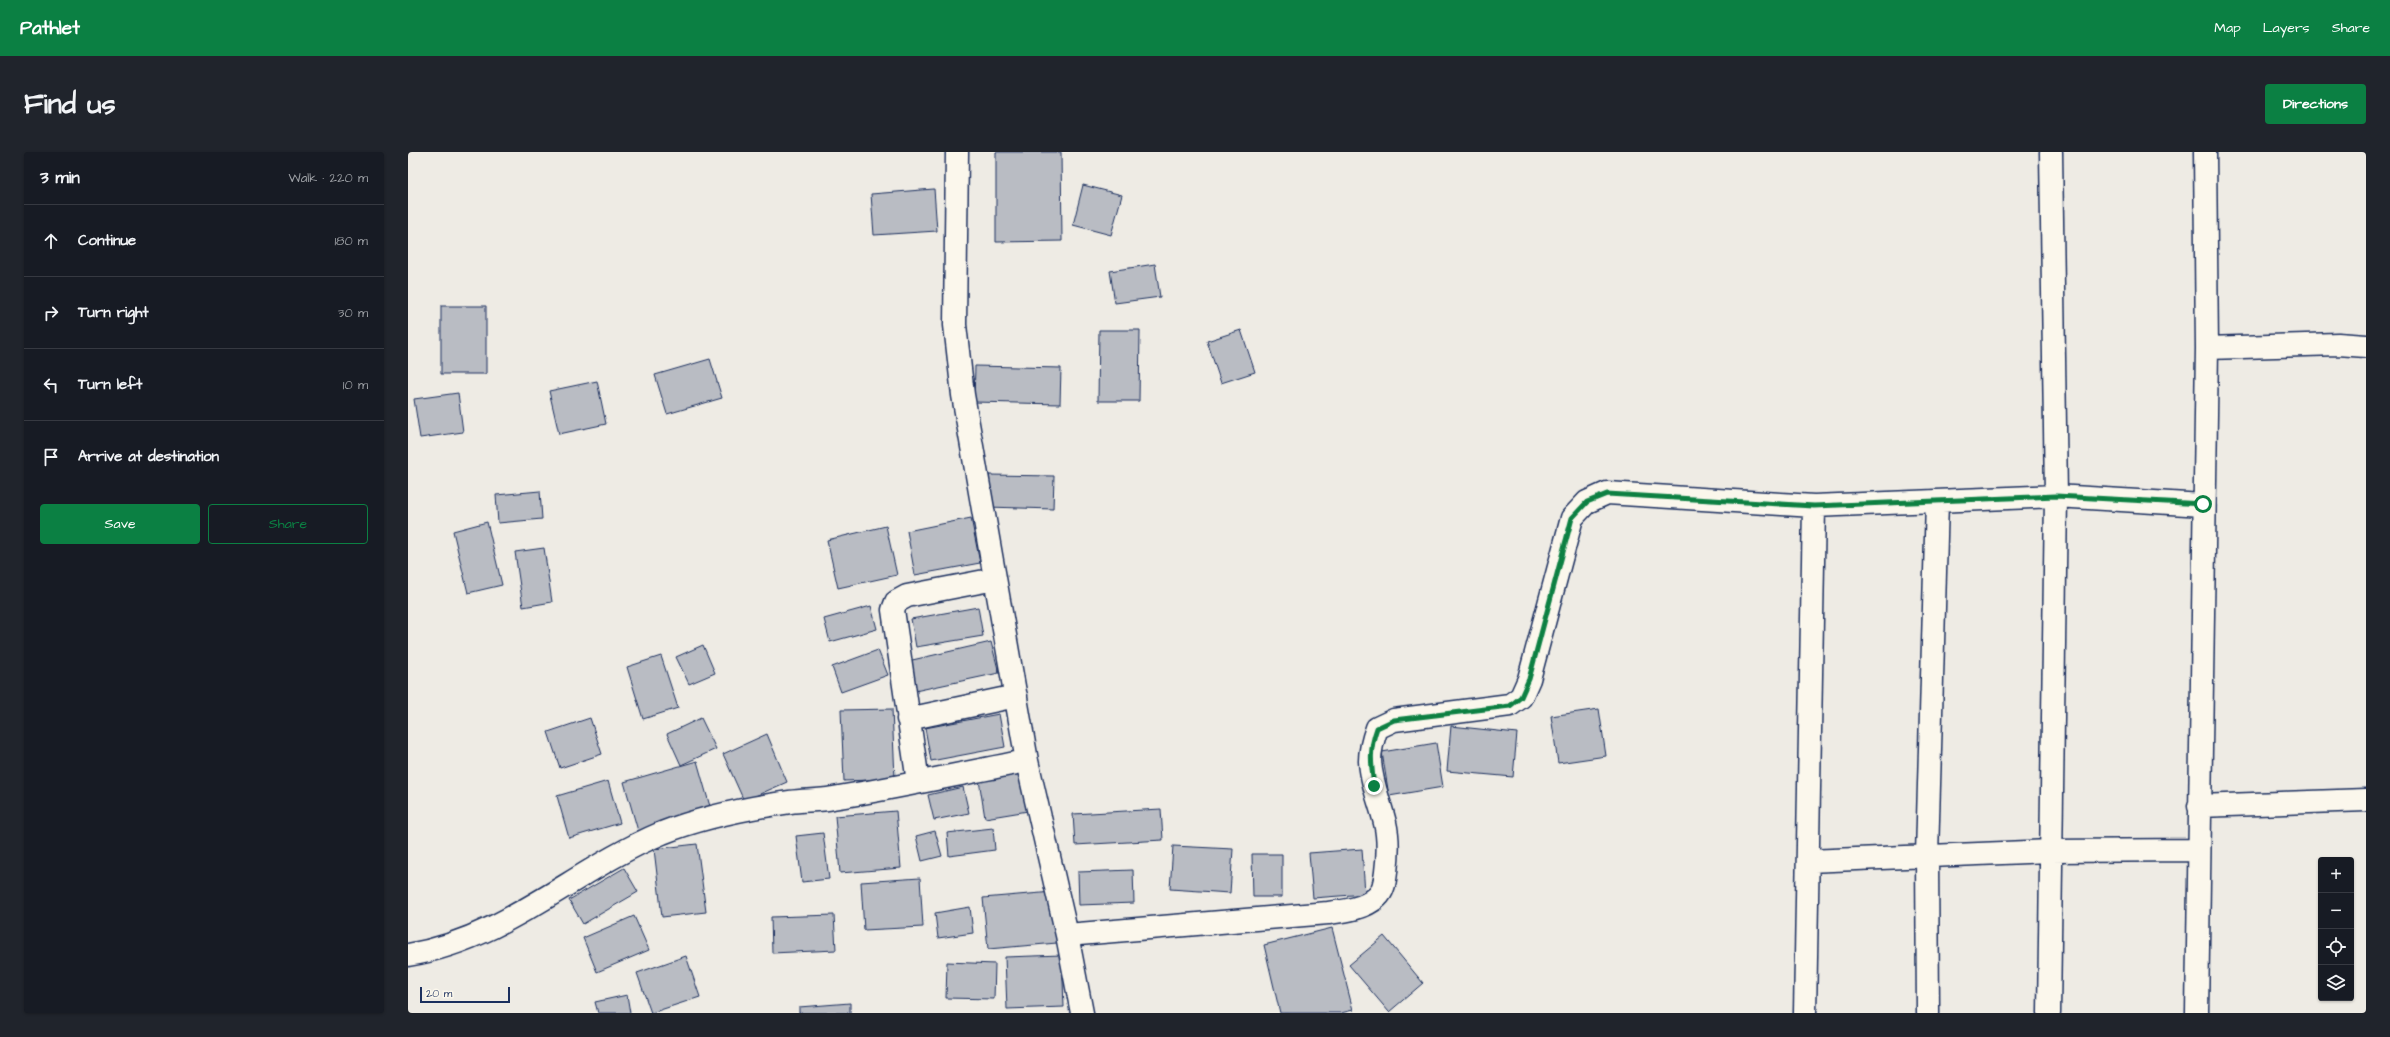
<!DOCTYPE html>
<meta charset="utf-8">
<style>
body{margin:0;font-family:"Architects Daughter",sans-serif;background:#20242c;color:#f1f3f6}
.controls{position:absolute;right:12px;bottom:12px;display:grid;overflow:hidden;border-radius:4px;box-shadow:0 1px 3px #0004}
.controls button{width:36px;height:36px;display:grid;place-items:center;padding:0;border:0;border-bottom:1px solid #363941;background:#171b24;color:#f1f3f6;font:20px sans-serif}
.scale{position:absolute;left:12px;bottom:10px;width:90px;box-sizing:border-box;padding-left:4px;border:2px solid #1b2f5e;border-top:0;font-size:11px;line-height:14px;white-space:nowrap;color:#1b2f5e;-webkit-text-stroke:3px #fbf7ec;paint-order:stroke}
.stop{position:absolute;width:12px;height:12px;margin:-9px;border:3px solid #0b8043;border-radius:50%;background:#fff}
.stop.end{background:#0b8043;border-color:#fff;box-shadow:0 1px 4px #0008}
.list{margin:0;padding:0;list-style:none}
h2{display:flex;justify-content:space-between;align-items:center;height:52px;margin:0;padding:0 16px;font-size:17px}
h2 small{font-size:13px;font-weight:400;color:#9ea1a6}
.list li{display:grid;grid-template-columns:26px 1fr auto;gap:12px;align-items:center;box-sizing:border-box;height:72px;padding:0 16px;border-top:1px solid #363941}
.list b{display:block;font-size:15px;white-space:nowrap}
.list em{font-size:13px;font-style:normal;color:#9ea1a6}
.actions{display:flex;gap:8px;padding:12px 16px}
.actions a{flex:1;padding:9px 0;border:1px solid #0b8043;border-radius:4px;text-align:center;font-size:14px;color:#0b8043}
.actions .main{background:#0b8043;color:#fff}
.icon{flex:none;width:22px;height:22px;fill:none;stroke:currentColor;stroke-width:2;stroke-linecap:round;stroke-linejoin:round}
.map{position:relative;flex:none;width:1958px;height:861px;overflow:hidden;border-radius:4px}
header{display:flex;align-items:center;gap:24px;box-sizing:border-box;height:56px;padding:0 20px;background:#0b8043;color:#fff}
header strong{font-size:19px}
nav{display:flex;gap:22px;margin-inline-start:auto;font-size:14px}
.intro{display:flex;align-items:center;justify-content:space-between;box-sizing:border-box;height:96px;padding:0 24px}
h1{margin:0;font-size:28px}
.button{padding:10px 18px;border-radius:4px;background:#0b8043;color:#fff;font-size:14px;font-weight:700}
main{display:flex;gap:24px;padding:0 24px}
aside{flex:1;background:#171b24;border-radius:4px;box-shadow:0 1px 3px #0004}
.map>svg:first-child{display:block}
.building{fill:#b9bcc3;stroke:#1b2f5e}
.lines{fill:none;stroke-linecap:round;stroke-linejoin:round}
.street-casing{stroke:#1b2f5e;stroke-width:25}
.street{stroke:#fbf7ec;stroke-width:22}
.route{stroke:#0b8043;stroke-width:5}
</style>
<header>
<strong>Pathlet</strong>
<nav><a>Map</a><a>Layers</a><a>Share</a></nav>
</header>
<div class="intro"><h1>Find us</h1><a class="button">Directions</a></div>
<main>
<aside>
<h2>3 min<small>Walk · 220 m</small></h2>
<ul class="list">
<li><svg class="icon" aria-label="ahead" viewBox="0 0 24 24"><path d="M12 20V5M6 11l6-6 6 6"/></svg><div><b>Continue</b></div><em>180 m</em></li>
<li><svg class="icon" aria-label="right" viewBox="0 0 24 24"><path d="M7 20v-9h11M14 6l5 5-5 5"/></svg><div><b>Turn right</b></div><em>30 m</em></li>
<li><svg class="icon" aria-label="left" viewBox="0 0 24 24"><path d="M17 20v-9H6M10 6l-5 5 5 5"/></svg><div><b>Turn left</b></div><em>10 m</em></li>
<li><svg class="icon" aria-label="arrive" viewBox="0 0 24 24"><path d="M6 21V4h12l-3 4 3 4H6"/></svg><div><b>Arrive at destination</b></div></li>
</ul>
<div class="actions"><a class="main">Save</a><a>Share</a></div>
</aside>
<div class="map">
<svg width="1958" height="861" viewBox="0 0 1958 861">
<rect width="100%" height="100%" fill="#eeebe4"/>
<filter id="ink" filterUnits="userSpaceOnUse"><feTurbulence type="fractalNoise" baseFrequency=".025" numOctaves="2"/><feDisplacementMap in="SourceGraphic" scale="8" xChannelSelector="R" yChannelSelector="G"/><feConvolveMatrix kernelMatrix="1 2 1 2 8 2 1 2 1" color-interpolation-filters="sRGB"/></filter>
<g filter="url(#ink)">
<path class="building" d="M588 0H653L654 89 588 90Z
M675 33 714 43 703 83 665 73Z
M526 37 529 79 466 83 463 42Z
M747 112 752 145 707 151 702 119Z
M33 154H78V222H33Z
M691 178H732L731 249H690Z
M833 178 847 220 813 231 799 189Z
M302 207 314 246 259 262 247 223Z
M567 214 653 216 652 252 566 250Z
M189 229 198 272 151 282 141 239Z
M50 241 55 280 12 286 6 247Z
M581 323 646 324 645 357 580 355Z
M132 339 134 367 90 371 88 343Z
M563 366 572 411 507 423 499 379Z
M79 370 94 433 60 441 45 379Z
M478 374 489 423 430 436 419 388Z
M136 396 144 450 115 455 107 400Z
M463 454 469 477 422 490 416 467Z
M570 455 575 484 508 495 503 467Z
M583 490 591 521 507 539 500 509Z
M295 493 307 521 281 532 268 505Z
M470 498 480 523 433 540 424 515Z
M253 504 270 556 235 567 219 515Z
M484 557 487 627 436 629 433 558Z
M1191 557 1198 604 1150 611 1143 564Z
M591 562 597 595 523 609 517 576Z
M182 566 194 602 152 616 140 580Z
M293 566 308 597 273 613 259 582Z
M1043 574 1109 581 1105 625 1039 619Z
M359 582 379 630 336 649 315 602Z
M1028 591 1035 635 981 644 974 600Z
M289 609 303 658 230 679 216 630Z
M614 621 620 659 577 666 571 628Z
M200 629 212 671 161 686 149 644Z
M555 635 561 661 526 668 520 643Z
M753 657 755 688 667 693 665 662Z
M488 659 493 716 432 721 427 664Z
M585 676 587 698 541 704 539 681Z
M527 679 534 704 514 709 508 684Z
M415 681 421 727 394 730 388 684Z
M289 692 298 760 254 765 246 697Z
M765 694 825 697 822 741 762 737Z
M954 697 957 742 905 746 901 701Z
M844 702H874V745H845Z
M216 716 230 740 175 772 161 748Z
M725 718 726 751 671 753 670 720Z
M512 726 515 775 456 778 453 730Z
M645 740 649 791 580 797 575 746Z
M562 755 565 781 530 786 527 761Z
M426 763 428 798 364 801 363 765Z
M226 764 241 798 189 820 175 786Z
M924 776 945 858 933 861H872L856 793Z
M976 784 1015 831 981 860 941 813Z
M654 803 656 855 599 857 597 805Z
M278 804 292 845 243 861 229 821Z
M539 810 587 812 586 847 538 846Z
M219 843 222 861H190L187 850Z
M442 851V861H391V855Z"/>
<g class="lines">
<defs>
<path id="street" d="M549 0 547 173 555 243 619 609 659 783 674 861
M1799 196 1930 192 1958 194
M500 567 608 544
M510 630 485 458 488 450 499 444 587 427
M1791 654 1958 648
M1400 709 1642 699 1790 698
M659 783 920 761C936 759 956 757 969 745 976 739 977 728 978 720 980 704 981 687 977 671 972 650 963 631 962 609 962 597 965 587 969 576L986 568 1102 553 1113 545 1121 527 1164 366 1179 350 1199 341 1406 354 1648 344 1795 353
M0 803C98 787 166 718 254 681 295 665 339 656 382 650 396 648 411 649 425 646 490 636 554 621 619 609
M1397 861 1406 354
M1520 861 1519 703 1529 349
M1641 861 1648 344 1643 0
M1789 861 1799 196 1797 0"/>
</defs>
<use href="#street" class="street-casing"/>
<use href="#street" class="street"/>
</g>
</g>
<g class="lines" filter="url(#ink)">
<path class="route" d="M966 634C963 611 961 598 969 576L986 568 1102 554 1113 545 1121 527 1164 366 1179 350 1199 342 1406 354 1648 344 1795 352"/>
</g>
</svg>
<div class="controls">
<button>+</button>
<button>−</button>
<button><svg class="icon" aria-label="locate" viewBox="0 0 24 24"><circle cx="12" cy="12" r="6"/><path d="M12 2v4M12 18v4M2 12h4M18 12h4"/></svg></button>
<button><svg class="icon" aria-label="layers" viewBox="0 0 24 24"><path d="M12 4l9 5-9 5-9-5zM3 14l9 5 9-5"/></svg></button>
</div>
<div class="scale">20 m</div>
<div class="stop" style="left:1795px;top:352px"></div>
<div class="stop end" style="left:966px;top:634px"></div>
</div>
</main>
